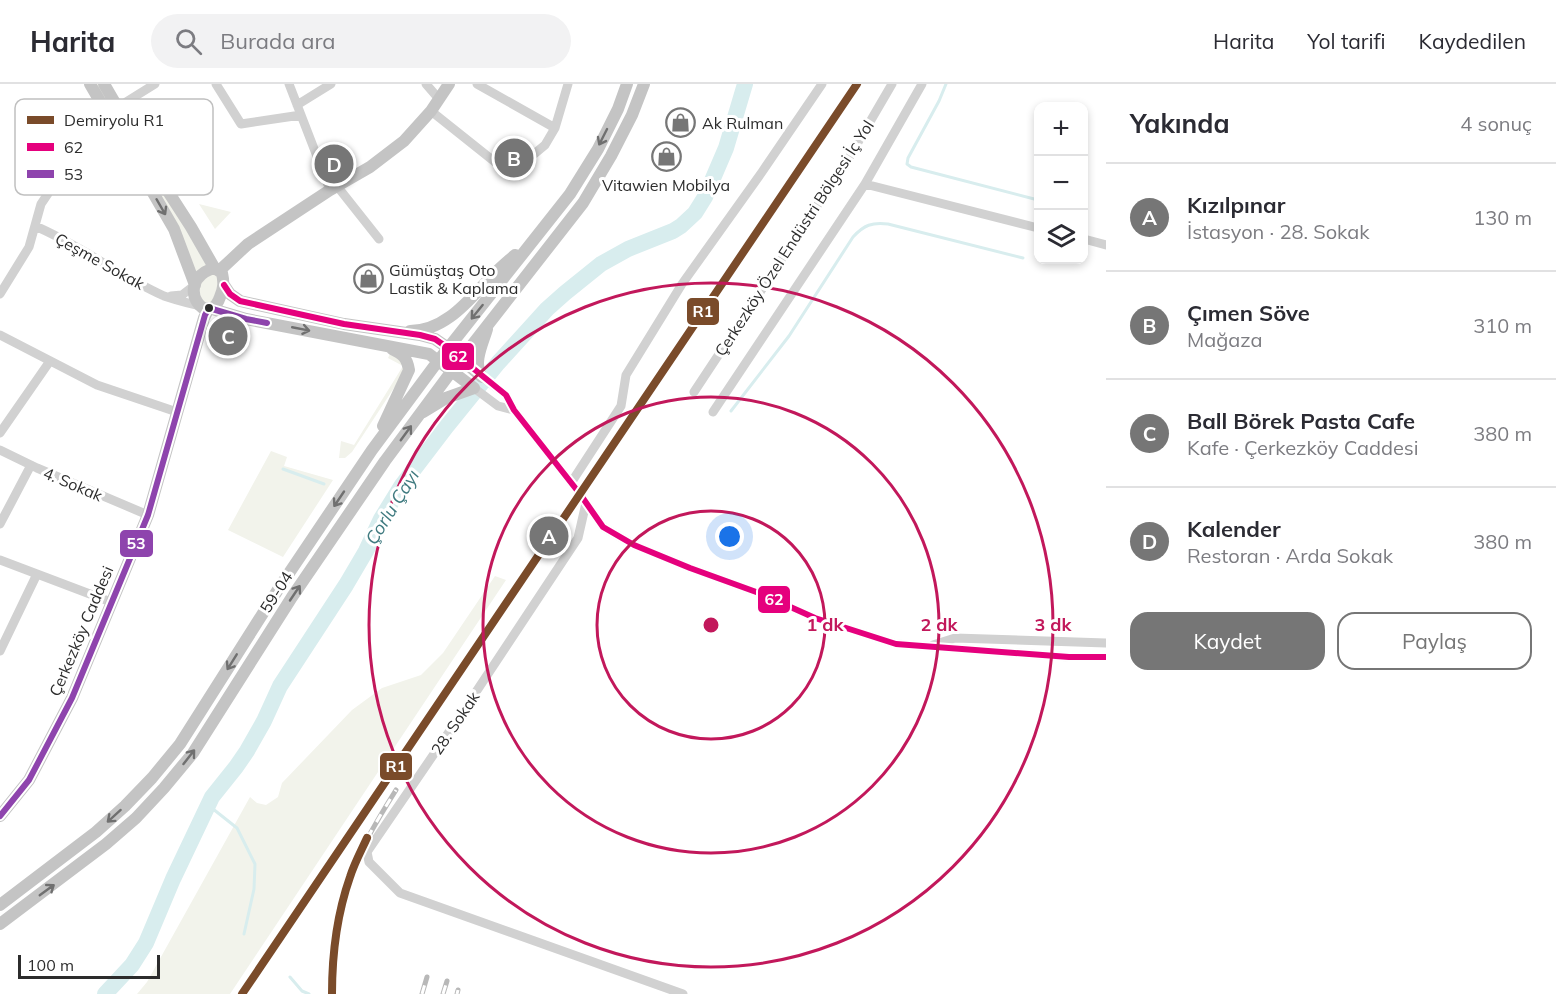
<!DOCTYPE html>
<html lang="tr">
<meta charset="utf-8">
<style>
body{margin:0;font-family:Mulish,sans-serif;background:#f2f2f3;color:#2b2b33}
.controls{position:absolute;right:18px;top:18px;display:grid;overflow:hidden;border-radius:12px;box-shadow:0 3px 9px #0003}
.controls button{width:54px;height:54px;display:grid;place-items:center;padding:0;border:0;border-bottom:2px solid #e1e1e2;background:#fff;color:#2b2b33;font:30px sans-serif}
.scale{position:absolute;left:18px;bottom:15px;width:142px;box-sizing:border-box;padding-left:6px;border:3px solid #2c2c2c;border-top:0;font-size:16px;line-height:21px;white-space:nowrap;color:#2c2c2c;-webkit-text-stroke:4px #fff;paint-order:stroke}
.you{position:absolute;left:730px;top:453px;width:21px;height:21px;margin:-15px;border:4px solid #fff;border-radius:50%;background:#1a73e8;box-shadow:0 0 0 9px #1a73e833}
.badge{display:grid;place-items:center;width:39px;height:39px;border-radius:50%;background:#767676;color:#fff;font-size:20px;font-weight:700}
.pin{position:absolute;translate:-50% -50%;border:3px solid #fff;box-shadow:0 2px 6px #0006}
.list{margin:0;padding:0;list-style:none}
h2{display:flex;justify-content:space-between;align-items:center;height:78px;margin:0;padding:0 24px;font-size:26px}
h2 small{font-size:20px;font-weight:400;color:#7c7c81}
.list li{display:grid;grid-template-columns:39px 1fr auto;gap:18px;align-items:center;box-sizing:border-box;height:108px;padding:0 24px;border-top:2px solid #e1e1e2}
.list b{display:block;font-size:22px;white-space:nowrap}
.list p{margin:0;font-size:20px;white-space:nowrap;color:#7c7c81}
.list em{font-size:20px;font-style:normal;color:#7c7c81}
.actions{display:flex;gap:12px;padding:18px 24px}
.actions a{flex:1;padding:14px 0;border:2px solid #767676;border-radius:18px;text-align:center;font-size:21px;color:#767676}
.actions .main{background:#767676;color:#fff}
.icon{flex:none;width:33px;height:33px;fill:none;stroke:currentColor;stroke-width:2;stroke-linecap:round;stroke-linejoin:round}
.map{position:relative;flex:none;width:1106px;height:910px;overflow:hidden}
header{display:flex;align-items:center;gap:36px;box-sizing:border-box;height:84px;padding:0 30px;background:#fff;border-bottom:2px solid #e1e1e2}
header strong{font-size:28px}
nav{display:flex;gap:33px;margin-inline-start:auto;font-size:21px}
.search{width:420px;height:54px;background:#f2f2f3;display:flex;align-items:center;gap:15px;box-sizing:border-box;padding:0 21px;border-radius:33px;color:#7c7c81;font-size:22px}
main{display:flex}
aside{flex:1;background:#fff}
.map>svg:first-child{display:block}
.grass{fill:#f2f3eb}
.lines{fill:none;stroke-linecap:round;stroke-linejoin:round}
.stream{stroke:#d8edee;stroke-width:3}
.river{stroke:#d8edee;stroke-width:16}
.minor{stroke:#d1d1d1;stroke-width:9}
.major{stroke:#c4c4c4;stroke-width:12}
.rail-casing{stroke:#b8b8b8;stroke-width:5}
.rail{stroke:#fff;stroke-width:3;stroke-dasharray:9;stroke-linecap:butt}
.bus-1-casing{stroke:#fff;stroke-width:10}
.bus-2-casing{stroke:#fff;stroke-width:10}
.bus-1{stroke:#e5007d;stroke-width:6}
.bus-2{stroke:#8e44ad;stroke-width:6}
.rail-1-casing{stroke:#fff;stroke-width:12}
.rail-1{stroke:#7a4b2a;stroke-width:8}
.oneway{stroke:#707070}
.ring{fill:none;stroke:#c2185b;stroke-width:3}
.bus-dot{fill:#2c2c2c;stroke:#fff;stroke-width:2}
.labels{text-anchor:middle;dominant-baseline:central;stroke-width:6;stroke-linejoin:round;paint-order:stroke}
.poi-label{font-size:16px;fill:#2c2c2c;stroke:#fff;text-anchor:start}
.street-label{font-size:16px;fill:#2c2c2c;stroke:#fff}
.water-label{font-size:18px;font-style:italic;fill:#407b80;stroke:#fff}
.key{fill:#fff;stroke:#c0c0c0;stroke-width:1.5}
.key-label{font-size:16px;fill:#2c2c2c}
.centre{fill:#c2185b;stroke:#fff;stroke-width:3}
.ring-label{font-size:18px;text-anchor:middle;font-weight:bold;fill:#c2185b;stroke:#fff;stroke-width:6;stroke-linejoin:round;paint-order:stroke}
.line-badge{stroke:#fff;stroke-width:2}
.badge-label{font-size:16px;text-anchor:middle;font-weight:bold;fill:#fff}
</style>
<header>
<strong>Harita</strong>
<div class="search"><svg class="icon" aria-label="search" viewBox="0 0 24 24"><circle cx="10" cy="10" r="6"/><path d="M15 15l6 6"/></svg>Burada ara</div>
<nav><a>Harita</a><a>Yol tarifi</a><a>Kaydedilen</a></nav>
</header>
<main>
<div class="map">
<svg width="1106" height="910" viewBox="0 0 1106 910">
<rect width="100%" height="100%" fill="#fff"/>
<path class="grass" d="M90 0H104L218 187 219 216 202 224 179 158Z
M199 120 231 128 215 145Z
M392 266 407 284 352 368 345 374H339L341 357 354 361 403 282 388 274Z
M271 367 287 373 284 382 333 396 283 473 228 446Z
M495 492 506 496 230 910H137L147 898 250 713 257 719 266 721 278 713 282 699 352 626 382 604 421 591 443 569Z"/>
<g class="lines">
<path class="stream" d="M946 0 939 17 908 74 907 80 911 83 1038 116
M731 327 789 252 853 153C864 141 872 138 888 140L1023 174
M283 385 324 400
M208 721 237 744 255 780 254 805 244 850
M290 893 302 907 309 910"/>
<path class="river" d="M105 910 132 881 146 859 173 795 212 713 236 683 247 667 264 637 280 602 346 501 366 467 381 435 402 401 447 342 498 279 547 225 565 209 601 180 628 165 673 147 681 142 695 129 705 113 726 64 745 0"/>
<path class="minor" d="M216 0 241 40 301 31
M289 0 330 106
M426 0 439 15
M477 0 555 44
M297 21 331 0
M118 23 155 0
M431 27 510 90 545 61 555 44 568 0
M865 100 1038 144
M337 102 379 155
M35 142C80 161 119 192 164 212 175 216 188 219 200 222
M1084 155 1106 161
M0 210 29 163 41 120 68 80 107 32
M171 212 182 211 195 201
M0 251 97 301 177 328
M482 293 506 311 514 326 580 410 603 443 634 461 690 484 759 509 815 534 896 560 1069 573H1106
M474 304 498 322 514 326
M694 308 850 72 892 0
M713 328 865 100 922 0
M0 349 50 277
M0 366 37 384 148 431
M571 399 621 322 626 291 682 200 762 88 822 0
M586 419 578 454 464 626 367 768 369 778 400 809 683 910
M0 440 31 381
M0 476 111 518
M933 561 955 554 1106 559
M0 567 37 490"/>
<path class="major" d="M90 0 174 145 195 201
M104 0 151 81 191 143 215 185
M211 185H216L222 189C224 198 224 204 220 213 208 247 173 200 211 185Z
M219 187 248 160 330 106 370 83 404 57 431 27 449 0
M224 201 230 210 240 217 344 240 420 251 435 255 448 264 482 293
M410 247C447 247 471 213 494 190 501 183 508 177 515 171
M481 292C473 278 483 259 487 245
M423 328 446 314 474 304
M383 342 409 286C407 274 403 270 392 265
M0 732 29 696 72 614 148 431 204 234 209 224 246 235 429 270 474 304
M0 821 96 748 125 722 152 694 180 660 279 504 372 366 438 277 570 110 598 65 618 25 627 0
M0 840 106 760 136 734 164 704 193 669 292 513 385 377 451 288 583 119 611 72 632 31 644 0"/>
<defs>
<path id="rail" d="M332 910C332 873 337 826 350 791 362 761 379 733 396 706
M422 910 427 893
M443 910 447 897
M457 910 458 906"/>
</defs>
<use href="#rail" class="rail-casing"/>
<use href="#rail" class="rail"/>
<defs>
<path id="bus-1" d="M224 201 230 210 240 217 344 240 420 251 435 255 448 264 506 311 514 326 580 410 603 443 634 461 690 484 759 509 815 534 896 560 1069 573H1106"/>
<path id="bus-2" d="M0 732 29 696 72 614 148 431 205 231 209 224 246 235 267 239"/>
</defs>
<use href="#bus-1" class="bus-1-casing"/>
<use href="#bus-2" class="bus-2-casing"/>
<use href="#bus-1" class="bus-1"/>
<use href="#bus-2" class="bus-2"/>
<defs>
<path id="rail-1" d="M242 910 857 0
M332 910C332 871 337 830 350 793 354 780 361 767 367 754"/>
</defs>
<use href="#rail-1" class="rail-1-casing"/>
<use href="#rail-1" class="rail-1"/>
</g>
<defs><path id="oneway-shaft" d="M-6 0H5M1.5-3L5.5 0L1.5 3" fill="none" stroke-width="1.6" stroke-linecap="round" stroke-linejoin="round" transform="scale(1.5)"/></defs>
<g class="oneway">
<use href="#oneway-shaft" transform="translate(603 53) rotate(117)"/>
<use href="#oneway-shaft" transform="translate(161 123) rotate(60)"/>
<use href="#oneway-shaft" transform="translate(477 228) rotate(129)"/>
<use href="#oneway-shaft" transform="translate(301 245) rotate(11)"/>
<use href="#oneway-shaft" transform="translate(406 349) rotate(-54)"/>
<use href="#oneway-shaft" transform="translate(339 415) rotate(124)"/>
<use href="#oneway-shaft" transform="translate(295 509) rotate(-56)"/>
<use href="#oneway-shaft" transform="translate(232 578) rotate(122)"/>
<use href="#oneway-shaft" transform="translate(189 673) rotate(-52)"/>
<use href="#oneway-shaft" transform="translate(114 732) rotate(138)"/>
<use href="#oneway-shaft" transform="translate(47 806) rotate(-36)"/>
</g>
<g class="ring">
<circle cx="711" cy="541" r="114"/>
<circle cx="711" cy="541" r="228"/>
<circle cx="711" cy="541" r="342"/>
</g>
<defs>
<symbol id="shop-ring" viewBox="-11 -11 22 22"><circle r="9.5" fill="#fff" stroke="#767676" stroke-width="1.5"/><path d="M-5-2.5h2.3a2.7 3.5 0 0 1 5.4 0H5L5.5 6h-11ZM-1.5-2.5h3a1.5 2.3 0 0 0-3 0Z" fill="#767676"/></symbol>
</defs>
<g fill-rule="evenodd">
<use href="#shop-ring" x="664" y="22" width="33" height="33"/>
<use href="#shop-ring" x="650" y="56" width="33" height="33"/>
<use href="#shop-ring" x="352" y="178" width="33" height="33"/>
</g>
<circle class="bus-dot" cx="209" cy="224" r="5"/>
<g class="labels">
<g class="poi-label">
<text x="702" y="39">Ak Rulman</text>
<text x="666" y="101" text-anchor="middle">Vitawien Mobilya</text>
<text x="389" y="186">Gümüştaş Oto<tspan x="389" dy="18">Lastik &amp; Kaplama</tspan></text>
</g>
<g class="street-label">
<text transform="translate(794 154) rotate(-57)">Çerkezköy Özel Endüstri Bölgesi İç Yol</text>
<text transform="translate(100 177) rotate(29)">Çeşme Sokak</text>
<text transform="translate(73 400) rotate(23)">4. Sokak</text>
<text transform="translate(276 508) rotate(-57)">59-04</text>
<text transform="translate(81 547) rotate(-67)">Çerkezköy Caddesi</text>
<text transform="translate(455 639) rotate(-56)">28. Sokak</text>
</g>
<g class="water-label">
<text transform="translate(392 423) rotate(-58)">Çorlu Çayı</text>
</g>
</g>
<rect x="15" y="15" width="198" height="96" rx="9" class="key"/>
<rect x="27" y="32" width="27" height="8" fill="#7a4b2a"/>
<rect x="27" y="59" width="27" height="8" fill="#e5007d"/>
<rect x="27" y="86" width="27" height="8" fill="#8e44ad"/>
<g class="key-label">
<text x="64" y="42">Demiryolu R1</text>
<text x="64" y="69">62</text>
<text x="64" y="96">53</text>
</g>
<circle cx="711" cy="541" r="9" class="centre"/>
<g class="ring-label">
<text x="825" y="547">1 dk</text>
<text x="939" y="547">2 dk</text>
<text x="1053" y="547">3 dk</text>
</g>
<g class="line-badge">
<rect x="686" y="213" width="34" height="29" rx="6" fill="#7a4b2a"/>
<rect x="441" y="258" width="34" height="29" rx="6" fill="#e5007d"/>
<rect x="119" y="445" width="35" height="29" rx="6" fill="#8e44ad"/>
<rect x="757" y="501" width="34" height="29" rx="6" fill="#e5007d"/>
<rect x="379" y="668" width="34" height="29" rx="6" fill="#7a4b2a"/>
</g>
<g class="badge-label">
<text x="703" y="233">R1</text>
<text x="458" y="278">62</text>
<text x="136" y="465">53</text>
<text x="774" y="521">62</text>
<text x="396" y="688">R1</text>
</g>
</svg>
<div class="controls">
<button>+</button>
<button>−</button>
<button><svg class="icon" aria-label="layers" viewBox="0 0 24 24"><path d="M12 4l9 5-9 5-9-5zM3 14l9 5 9-5"/></svg></button>
</div>
<div class="scale">100 m</div>
<div class="you"></div>
<div class="pin badge" style="left:549px;top:452px">A</div>
<div class="pin badge" style="left:514px;top:74px">B</div>
<div class="pin badge" style="left:228px;top:252px">C</div>
<div class="pin badge" style="left:334px;top:80px">D</div>
</div>
<aside>
<h2>Yakında<small>4 sonuç</small></h2>
<ul class="list">
<li><span class="badge">A</span><div><b>Kızılpınar</b><p>İstasyon · 28. Sokak</p></div><em>130 m</em></li>
<li><span class="badge">B</span><div><b>Çımen Söve</b><p>Mağaza</p></div><em>310 m</em></li>
<li><span class="badge">C</span><div><b>Ball Börek Pasta Cafe</b><p>Kafe · Çerkezköy Caddesi</p></div><em>380 m</em></li>
<li><span class="badge">D</span><div><b>Kalender</b><p>Restoran · Arda Sokak</p></div><em>380 m</em></li>
</ul>
<div class="actions"><a class="main">Kaydet</a><a>Paylaş</a></div>
</aside>
</main>
